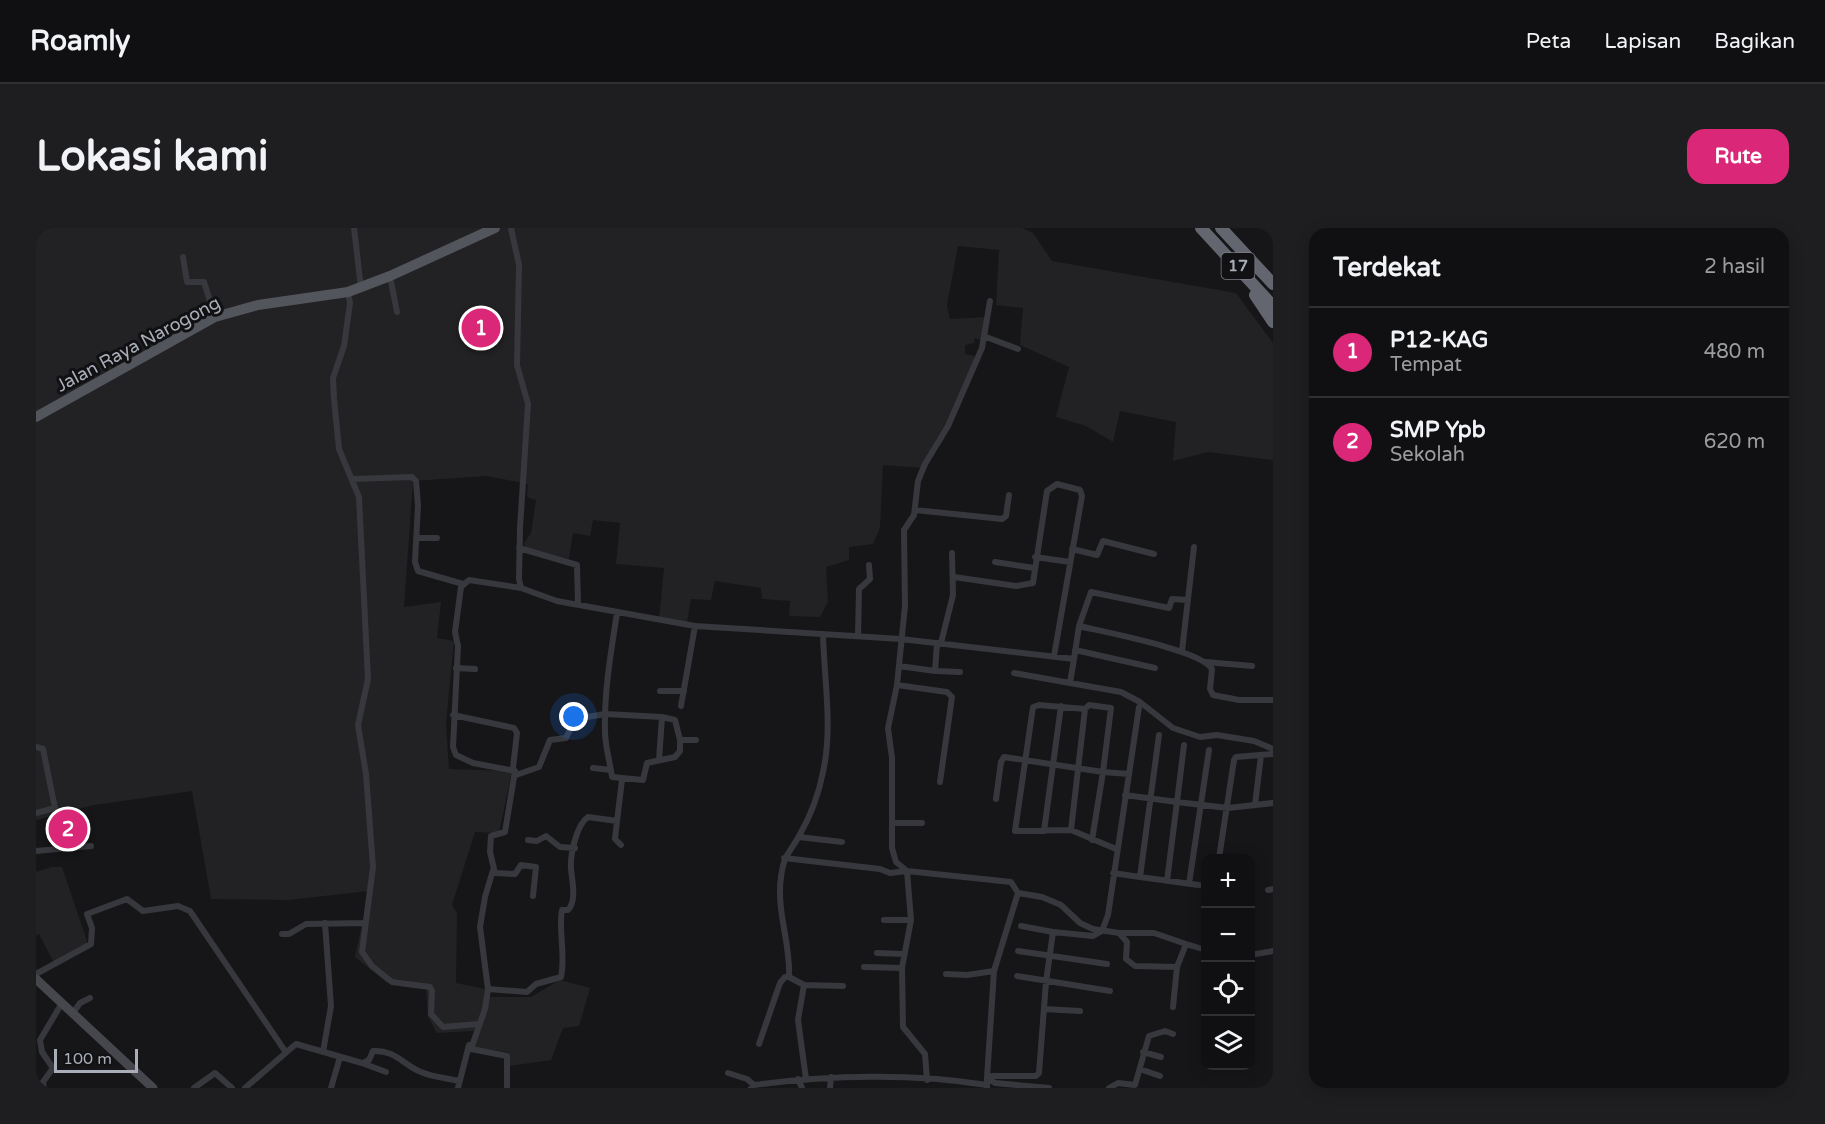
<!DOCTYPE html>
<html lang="id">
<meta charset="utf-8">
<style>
body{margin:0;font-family:"Varela Round",sans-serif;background:#1e1e20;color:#f1f3f6}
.controls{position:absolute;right:18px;bottom:18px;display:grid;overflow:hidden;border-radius:12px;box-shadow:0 3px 15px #0003}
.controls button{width:54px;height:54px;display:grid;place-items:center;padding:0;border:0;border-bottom:2px solid #303032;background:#101012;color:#f1f3f6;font:30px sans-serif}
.scale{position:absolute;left:18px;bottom:15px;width:84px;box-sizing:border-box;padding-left:6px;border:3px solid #a8adb8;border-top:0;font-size:16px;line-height:21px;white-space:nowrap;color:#a8adb8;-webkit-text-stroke:4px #111113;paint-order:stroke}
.you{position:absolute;left:538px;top:489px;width:21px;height:21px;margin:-15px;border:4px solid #fff;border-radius:50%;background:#1a73e8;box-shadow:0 0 0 9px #1a73e833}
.badge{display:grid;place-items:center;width:39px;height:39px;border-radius:50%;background:#db2777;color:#fff;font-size:20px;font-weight:700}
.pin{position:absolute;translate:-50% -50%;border:3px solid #fff;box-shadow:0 2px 6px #0006}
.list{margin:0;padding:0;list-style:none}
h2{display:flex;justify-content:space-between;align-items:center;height:78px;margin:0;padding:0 24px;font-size:26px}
h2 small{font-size:20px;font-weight:400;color:#9c9d9f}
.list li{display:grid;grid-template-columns:39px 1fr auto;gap:18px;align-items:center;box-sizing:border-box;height:90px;padding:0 24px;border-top:2px solid #303032}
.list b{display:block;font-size:22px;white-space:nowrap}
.list p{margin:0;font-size:20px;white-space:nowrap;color:#9c9d9f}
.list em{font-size:20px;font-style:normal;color:#9c9d9f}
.icon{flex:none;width:33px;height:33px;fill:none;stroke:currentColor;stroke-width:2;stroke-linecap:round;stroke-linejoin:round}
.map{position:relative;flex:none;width:1237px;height:860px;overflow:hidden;border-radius:18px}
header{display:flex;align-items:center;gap:36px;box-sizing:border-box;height:84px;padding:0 30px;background:#101012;border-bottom:2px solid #303032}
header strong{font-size:28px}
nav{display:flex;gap:33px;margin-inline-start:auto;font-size:21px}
.intro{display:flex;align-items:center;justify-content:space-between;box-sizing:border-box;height:144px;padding:0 36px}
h1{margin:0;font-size:42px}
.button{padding:15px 27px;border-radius:18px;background:#db2777;color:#fff;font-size:21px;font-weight:700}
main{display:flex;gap:36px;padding:0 36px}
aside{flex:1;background:#101012;border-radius:18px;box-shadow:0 3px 15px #0003}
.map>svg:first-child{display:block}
.built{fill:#222225}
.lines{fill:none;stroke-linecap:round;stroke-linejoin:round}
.minor{stroke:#37383d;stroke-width:6}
.secondary{stroke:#45474d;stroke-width:9}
.primary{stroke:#53555c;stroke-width:10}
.motorway{stroke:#63666e;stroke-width:12}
.labels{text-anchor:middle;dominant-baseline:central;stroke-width:6;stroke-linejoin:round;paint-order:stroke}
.shield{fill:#111113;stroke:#7b7e86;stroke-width:1.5}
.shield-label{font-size:16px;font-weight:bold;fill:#a8adb8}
.street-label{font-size:18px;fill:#a8adb8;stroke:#111113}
</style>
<header>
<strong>Roamly</strong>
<nav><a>Peta</a><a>Lapisan</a><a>Bagikan</a></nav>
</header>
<div class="intro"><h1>Lokasi kami</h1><a class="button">Rute</a></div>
<main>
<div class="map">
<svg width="1237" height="860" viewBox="0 0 1237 860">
<rect width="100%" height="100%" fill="#161618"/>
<path class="built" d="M0 0H986L997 5 1016 33 1200 65 1237 115V232L1172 224 1137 233 1140 194 1084 183 1077 214 1050 198 1020 189 1033 139 984 117 987 80 960 77 963 22 922 18 911 77 914 91 951 89 950 114 939 110 938 115 929 117V126L939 128 932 154 907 213 888 240 847 237 844 300 837 316 813 319V332L790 339 792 374 784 389 753 388 754 373 726 371 725 360 679 353 675 372 655 371 651 395 623 391 628 340 580 336 584 295 557 292 554 308 537 305 533 331 490 321 488 315 495 305 500 272 491 269 492 256 450 248 377 253 368 379 405 374 401 410 418 413 410 496 413 541 476 543 463 605 439 604 416 677 421 685 420 755 449 761 451 769H495L524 752 554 760 543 798 527 800 515 832 474 838 472 824 438 820V803L401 805 392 789 390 761 351 755 319 729 333 663 252 672 175 671 156 563 58 577 0 592Z
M16 639H26L52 716 18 735 3 706 0 708V644Z"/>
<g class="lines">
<path class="minor" d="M318 0 325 60
M475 0 483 37 481 137 492 176 484 300 483 351 485 360 521 373 659 398 865 411 1038 431 1043 398 1055 364 1133 380 1136 371 1152 372
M147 29 151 54H168L179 89
M354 48 361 84
M312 64 314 75 308 118 297 150 298 171 303 221 323 269 332 451 322 497 330 546 337 639 326 724 336 738 356 754 394 759 396 763 395 786 407 799 442 796
M954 73 946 120 912 198 889 236 882 253 878 287 868 302 869 378 861 457 852 500 856 530V620L860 634 871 643 975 654 982 665 1006 669 1025 677 1044 695 1057 701 1083 705 1091 714 1090 731 1099 738 1141 739 1150 716 1170 722
M950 109 982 121
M316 251 376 249 380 253 382 278 379 334 382 343 427 356
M879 282 966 291 970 288 973 267
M381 310H401
M483 320 541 337 542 375
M1036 321 1061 327 1067 313 1118 326
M999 329 1034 334
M959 334 998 340
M918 349 980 358 997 355 1011 263 1021 256 1044 262 1046 268 1018 428
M485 360 433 352 425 359 419 404 422 418 417 519 420 527 437 535 479 543 469 604 455 608 454 624 459 645 479 646 485 637 500 639 497 668
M581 385C575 424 568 463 569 503 569 519 574 533 576 549L607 552 611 535 639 529 644 523V512H660
M1043 398C1068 404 1165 422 1176 441L1174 461 1177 467 1203 472H1237
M822 408 823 361 834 351 833 337
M901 415 899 443 924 444
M905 415 917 367 916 325
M1039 422 1119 440
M1146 423 1158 319
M1038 431 1034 455 1085 464 1104 474 1137 500 1164 509 1181 507 1218 513 1237 521
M1170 434 1216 438
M863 438 899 443
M420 440 439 441
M978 445 1034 455
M861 457 911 464 916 469 904 554
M624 463H648
M645 478 659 398
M417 487 478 500 481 505 477 540
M626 489 639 492 644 512
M1148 517 1141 574 1192 580 1237 575
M0 519 7 521 19 580 0 585
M557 540 575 542
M480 547 503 539 514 512 530 510 539 491 569 486 626 489 623 532
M1089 567 1141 574 1131 653
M960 571 965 534 968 529 1067 544 1056 612
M1219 577 1225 527
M581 593 579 611 585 617
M856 595H886
M1035 602 1049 481
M1008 603 1025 478
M763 609 806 614
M492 612 501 613 510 608 524 619 539 620
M1080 621 1035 602 979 603 997 479 1003 477 1049 481 1053 477 1075 480 1067 544 1093 546
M0 623 55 618
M748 630 844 641 854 645 871 643 875 692 866 740 867 799 889 826 891 852
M1183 630 1198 532 1200 529 1237 526
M457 642 449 669 444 699 452 761 449 781 435 821 471 828V860
M1077 645 1104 649 1123 507
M1104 649 1170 658
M1153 656 1173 522
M1232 662 1237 661
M982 665 958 743 951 850 959 855 1013 860
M848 692H875
M985 698 1017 704
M1084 705H1118L1150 716
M246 706H253L270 696 328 695
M982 723 1071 736
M841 725 867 726
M1214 727 1237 723
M828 739 866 740
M0 746 55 716 56 700 51 686 91 671 107 683 142 678 154 683 249 823
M910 746 931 747 958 743
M981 748 1074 763
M768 757 807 758
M452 761 491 764 500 756 525 749C530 727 522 701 526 682H532C541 673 536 652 535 641 534 628 540 597 552 589L581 593 586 552
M1137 779 1141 739
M1008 781 1044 783
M37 785 44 775 54 770
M723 816 744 755 749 749H753
M287 824 295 778 289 695
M1107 824 1125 829
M327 835 333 832 337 823C360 822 367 837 385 844 396 849 410 850 423 853
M1104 841 1124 848
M692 845 711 851 718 857
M762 851 766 860
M770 851 762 792 768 757 753 749C755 716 740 684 745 649 748 626 753 626 763 608 774 589 783 565 787 544 797 500 788 450 787 406
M8 860 7 854 17 840 6 824 4 812 26 775
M158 860 179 845 196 860
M209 860 260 816 326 835 350 844
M295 860 304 829
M422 860 433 817
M715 860 718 857C793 847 877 845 951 857
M794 860 795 849
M951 860V850L956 848H1000L1003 845 1010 754 1017 704 1057 708 1066 703 1072 687 1103 479
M1073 860 1082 855 1099 857 1113 808 1129 803 1137 806"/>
<path class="secondary" d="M0 751 117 860"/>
<path class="primary" d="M0 189 179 89 222 77 312 64 354 48 459 0"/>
<path class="motorway" d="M1165 0 1237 78
M1185 0 1237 56
M1219 67 1237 94"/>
</g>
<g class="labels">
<rect class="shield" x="1185.5" y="25" width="33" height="26" rx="4.5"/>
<g class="shield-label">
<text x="1202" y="38">17</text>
</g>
<g class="street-label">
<text transform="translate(102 116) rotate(-28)">Jalan Raya Narogong</text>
</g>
</g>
</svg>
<div class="controls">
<button>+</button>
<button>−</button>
<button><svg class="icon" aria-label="locate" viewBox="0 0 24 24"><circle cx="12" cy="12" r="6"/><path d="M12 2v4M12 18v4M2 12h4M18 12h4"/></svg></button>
<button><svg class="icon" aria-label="layers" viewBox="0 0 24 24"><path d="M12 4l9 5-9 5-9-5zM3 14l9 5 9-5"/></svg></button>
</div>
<div class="scale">100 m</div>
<div class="you"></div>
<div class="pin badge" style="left:445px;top:100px">1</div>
<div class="pin badge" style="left:32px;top:601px">2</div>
</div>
<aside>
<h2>Terdekat<small>2 hasil</small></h2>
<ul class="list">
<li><span class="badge">1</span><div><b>P12-KAG</b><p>Tempat</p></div><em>480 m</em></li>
<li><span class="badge">2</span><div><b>SMP Ypb</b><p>Sekolah</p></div><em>620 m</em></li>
</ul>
</aside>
</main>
